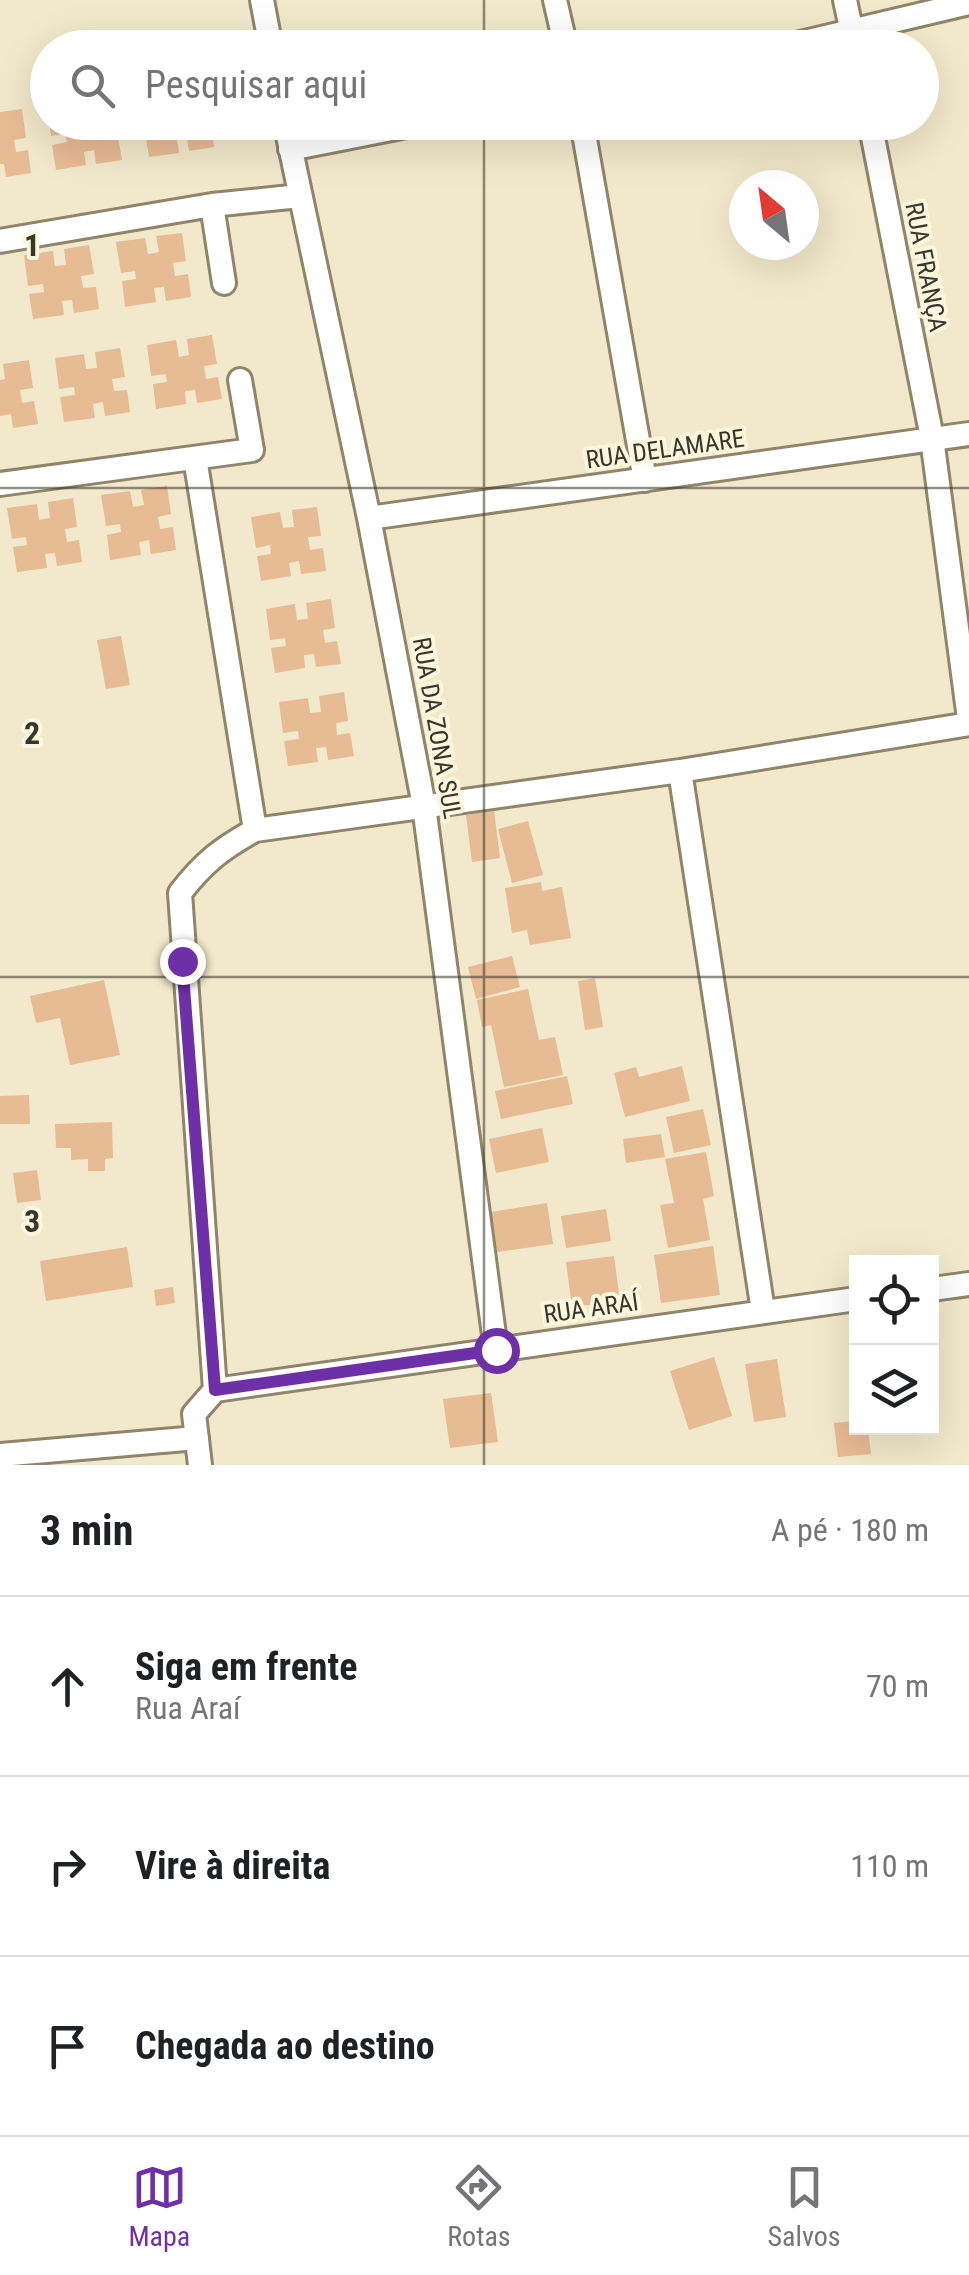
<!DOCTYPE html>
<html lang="pt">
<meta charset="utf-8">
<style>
body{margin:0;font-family:"Roboto Condensed",sans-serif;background:#f2f2f2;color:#202124}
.controls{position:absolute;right:30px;bottom:30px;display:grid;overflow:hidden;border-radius:0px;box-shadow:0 10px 40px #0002}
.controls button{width:90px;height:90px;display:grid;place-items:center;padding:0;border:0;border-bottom:2px solid #e0e0e0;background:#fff;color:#202124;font:50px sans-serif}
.compass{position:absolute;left:729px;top:170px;width:90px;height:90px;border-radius:50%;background:#fff;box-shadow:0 10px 40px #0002;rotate:331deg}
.stop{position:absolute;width:30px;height:30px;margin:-22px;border:8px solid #6e30a6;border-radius:50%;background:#fff}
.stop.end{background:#6e30a6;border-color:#fff;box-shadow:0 2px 10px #0008}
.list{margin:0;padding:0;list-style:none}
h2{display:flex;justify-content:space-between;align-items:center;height:130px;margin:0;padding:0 40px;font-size:42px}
h2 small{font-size:32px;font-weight:400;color:#757577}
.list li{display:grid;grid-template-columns:65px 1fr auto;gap:30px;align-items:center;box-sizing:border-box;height:180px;padding:0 40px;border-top:2px solid #e0e0e0}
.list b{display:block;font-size:38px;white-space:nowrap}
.list p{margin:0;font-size:32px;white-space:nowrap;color:#757577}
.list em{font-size:32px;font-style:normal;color:#757577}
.icon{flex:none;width:55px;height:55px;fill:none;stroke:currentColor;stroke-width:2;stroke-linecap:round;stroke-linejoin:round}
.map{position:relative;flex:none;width:969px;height:1465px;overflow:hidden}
.search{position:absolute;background:#fff;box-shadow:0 10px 40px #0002;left:30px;right:30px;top:30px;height:110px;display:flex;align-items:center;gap:25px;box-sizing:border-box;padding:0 35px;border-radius:55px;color:#757577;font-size:38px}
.sheet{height:670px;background:#fff}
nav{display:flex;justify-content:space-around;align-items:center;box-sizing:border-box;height:140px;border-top:2px solid #e0e0e0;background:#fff;font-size:28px;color:#757577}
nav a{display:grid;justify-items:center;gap:5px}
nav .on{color:#6e30a6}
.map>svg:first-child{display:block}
.building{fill:#e7bb94}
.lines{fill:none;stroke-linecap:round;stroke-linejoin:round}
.minor-casing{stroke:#8e856a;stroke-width:28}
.minor{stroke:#fff;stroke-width:22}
.route{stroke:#6e30a6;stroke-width:12}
.grid{fill:none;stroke:#393529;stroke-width:2.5;stroke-opacity:0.55}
.labels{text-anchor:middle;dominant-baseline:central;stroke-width:8;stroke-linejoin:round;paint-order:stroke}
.street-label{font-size:25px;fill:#393529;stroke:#fdf6de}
.grid-label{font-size:32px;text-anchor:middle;font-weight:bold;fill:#393529;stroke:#fdf6de;stroke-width:8;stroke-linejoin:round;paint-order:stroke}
</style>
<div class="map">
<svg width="969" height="1465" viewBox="0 0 969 1465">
<rect width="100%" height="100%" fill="#f2e8cb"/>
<path class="building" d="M22 109 26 138 14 140 16 152 28 150 31 173 6 177 4 164H0V112Z
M49 122H118L104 127 106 139 118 137 122 160 96 164 94 150 84 152 86 165 56 170 52 145 67 142 65 134 51 136Z
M159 122H198V127L211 124 214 147 189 151 187 138 177 139 179 153 149 157 145 132 160 130Z
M182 233 186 261 173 263 175 276 188 274 191 297 166 301 164 287 154 288 156 302 125 307 122 281 136 279 135 271 121 273 116 242 145 238 148 254 159 252 156 236Z
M89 245 94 274 81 276 83 288 96 287 99 309 74 313 72 300 62 301 64 315 33 319 29 294 44 292 43 284 28 286 24 255 53 251 55 266 66 265 64 249Z
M212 335 217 364 204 366 206 379 218 377 222 399 197 403 195 390 185 391 186 404 156 409 153 384 167 382 166 374 151 376 147 345 176 340 179 357 189 355 187 339Z
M120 348 125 377 112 379 114 391 127 390 130 412 105 416 103 402 93 404 95 418 64 422 60 397 75 395 74 387 59 389 55 358 84 354 86 369 97 368 95 352Z
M29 360 33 388 20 390 22 403 34 401 38 424 13 428 11 414 0 416V380L5 379 3 364Z
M167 486 171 514 158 517 160 529 173 527 176 550 151 554 149 540 139 542 141 555 110 560 107 535 121 532 120 524 106 526 101 495 130 491 133 507 144 505 141 490Z
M73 498 77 527 65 529 67 542 79 540 82 562 57 566 55 553 45 554 47 568 17 572 13 547 27 545 26 537 12 539 7 508 37 504 39 520 50 518 48 502Z
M317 507 321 536 308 537 310 550 323 548 326 571 301 574 299 561 289 563 291 576 261 581 257 556 271 554 270 545 256 548 251 517 280 512 283 528 294 527 292 510Z
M331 599 335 628 323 630 325 643 337 641 341 664 316 667 314 654 304 655 305 668 275 673 271 648 286 646 285 638 270 640 266 609 295 604 297 620 308 619 306 603Z
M121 636 130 685 106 689 97 640Z
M344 692 348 721 336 723 337 735 350 733 354 756 328 760 326 747 316 748 318 762 288 766 284 741 299 739 298 731 283 733 279 702 308 698 310 713 321 712 319 696Z
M494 811 500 858 472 862 466 815Z
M528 821 543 875 512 883 498 829Z
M541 882 542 891 562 887 571 938 530 945 527 930 512 933 505 888Z
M512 956 520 987 476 999 468 967Z
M595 978 603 1027 585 1030 578 981Z
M104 980 120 1055 70 1065 60 1018 36 1023 30 996Z
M528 989 539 1040 555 1037 563 1075 504 1087 491 1025 482 1027 477 1000Z
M682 1066 690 1101 625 1117 614 1073 636 1067 639 1077Z
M567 1076 573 1104 501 1119 495 1091Z
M29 1095 30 1124H0V1096Z
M703 1109 711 1145 674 1153 666 1117Z
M112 1122 113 1158 105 1159V1171H88V1159L71 1160V1148H56L55 1124Z
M542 1128 549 1162 496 1173 489 1139Z
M661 1134 665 1157 626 1163 623 1139Z
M706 1152 714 1196 703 1199 710 1240 668 1248 660 1205 674 1203 665 1159Z
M37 1170 41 1200 17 1203 13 1173Z
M547 1203 553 1244 497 1252 491 1212Z
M606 1209 611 1241 566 1248 561 1216Z
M713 1246 720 1295 661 1303 654 1255Z
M127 1247 133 1287 46 1301 40 1261Z
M614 1256 620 1301 572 1307 566 1262Z
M173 1287 175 1303 156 1306 154 1290Z
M714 1357 732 1416 689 1430 670 1371Z
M777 1359 786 1417 754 1422 745 1364Z
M491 1393 498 1442 450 1448 443 1399Z
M856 1421V1428H868L871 1454 838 1457 834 1423Z"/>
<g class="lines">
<defs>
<path id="minor" d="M262 0 271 48
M555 0 566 48
M845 0 855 48
M779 48 969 3
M285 122 369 518 424 806 496 1350
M582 122 645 480
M870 122 932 438 969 719
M290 149 427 122
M212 205 224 283
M0 241 212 205 300 196
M195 458 255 830
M0 484 252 450 240 380
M369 518 969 434
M680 771 763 1311
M932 1289 969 1284
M215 1390 856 1299
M0 1455 197 1438
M200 1465 194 1414 215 1390 180 893C204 862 221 849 255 830L680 771 969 724"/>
</defs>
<use href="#minor" class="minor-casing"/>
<use href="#minor" class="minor"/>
</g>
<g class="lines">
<path class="route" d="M182 961 215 1390 496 1350"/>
</g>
<path class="grid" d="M484 0V48M484 122V1465M0 488H969M0 977H969"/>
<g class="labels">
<g class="street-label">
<text transform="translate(926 267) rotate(79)">RUA FRANÇA</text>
<text transform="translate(665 449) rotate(-8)">RUA DELAMARE</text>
<text transform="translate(437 728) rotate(80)">RUA DA ZONA SUL</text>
<text transform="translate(591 1308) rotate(-8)">RUA ARAÍ</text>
</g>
</g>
<g class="grid-label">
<text x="32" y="256">1</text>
<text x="32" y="744">2</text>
<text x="32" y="1232">3</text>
</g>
</svg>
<div class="controls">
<button><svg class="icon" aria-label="locate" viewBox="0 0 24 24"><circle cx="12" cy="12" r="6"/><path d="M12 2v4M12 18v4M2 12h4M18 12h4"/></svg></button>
<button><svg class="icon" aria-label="layers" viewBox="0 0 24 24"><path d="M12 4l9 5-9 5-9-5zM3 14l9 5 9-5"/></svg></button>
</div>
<svg class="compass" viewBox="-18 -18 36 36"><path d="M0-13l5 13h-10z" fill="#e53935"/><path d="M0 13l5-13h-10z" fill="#757577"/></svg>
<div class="stop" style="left:496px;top:1350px"></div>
<div class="stop end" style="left:182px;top:961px"></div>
<div class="search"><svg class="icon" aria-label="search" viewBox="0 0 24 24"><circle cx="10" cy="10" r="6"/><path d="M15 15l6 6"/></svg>Pesquisar aqui</div>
</div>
<section class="sheet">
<h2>3 min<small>A pé · 180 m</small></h2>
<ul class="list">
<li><svg class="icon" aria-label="ahead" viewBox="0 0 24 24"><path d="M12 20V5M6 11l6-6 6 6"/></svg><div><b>Siga em frente</b><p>Rua Araí</p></div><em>70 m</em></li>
<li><svg class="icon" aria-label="right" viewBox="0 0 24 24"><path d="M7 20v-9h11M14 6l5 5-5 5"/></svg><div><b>Vire à direita</b></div><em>110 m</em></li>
<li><svg class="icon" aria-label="arrive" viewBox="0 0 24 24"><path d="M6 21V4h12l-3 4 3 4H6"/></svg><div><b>Chegada ao destino</b></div></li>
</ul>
</section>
<nav>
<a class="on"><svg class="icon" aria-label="map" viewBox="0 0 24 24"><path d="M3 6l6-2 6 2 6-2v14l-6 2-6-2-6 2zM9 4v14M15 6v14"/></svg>Mapa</a>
<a><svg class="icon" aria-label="directions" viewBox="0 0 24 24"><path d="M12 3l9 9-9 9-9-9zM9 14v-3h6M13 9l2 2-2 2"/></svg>Rotas</a>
<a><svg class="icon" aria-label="saved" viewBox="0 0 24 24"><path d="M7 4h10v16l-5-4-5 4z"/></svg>Salvos</a>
</nav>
